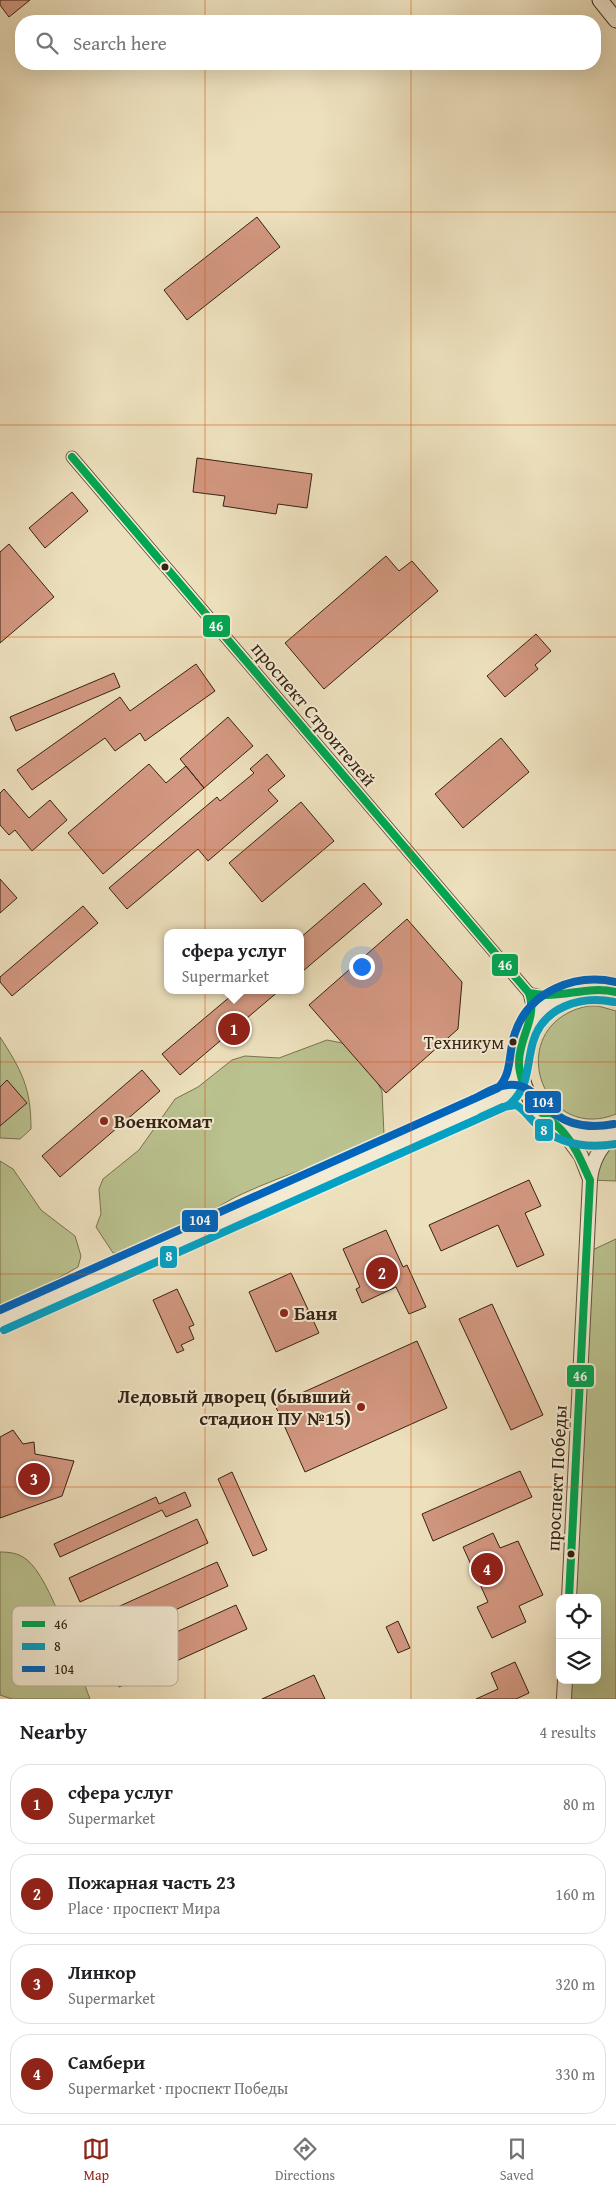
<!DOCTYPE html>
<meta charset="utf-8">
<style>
body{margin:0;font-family:"Gentium Book Plus",serif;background:#f6f6f6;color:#202124}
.controls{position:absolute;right:15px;bottom:15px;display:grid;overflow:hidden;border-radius:10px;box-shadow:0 5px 20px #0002}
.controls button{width:45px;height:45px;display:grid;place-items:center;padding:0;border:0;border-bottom:1px solid #e0e0e0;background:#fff;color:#202124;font:25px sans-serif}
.you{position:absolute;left:361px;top:966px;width:18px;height:18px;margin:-12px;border:4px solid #fff;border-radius:50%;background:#1a73e8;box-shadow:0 0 0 8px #1a73e833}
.badge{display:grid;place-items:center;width:32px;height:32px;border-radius:50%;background:#8f2418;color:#fff;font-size:16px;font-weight:700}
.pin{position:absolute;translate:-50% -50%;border:2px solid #fff;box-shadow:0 1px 5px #0006}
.popup{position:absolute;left:164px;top:929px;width:140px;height:65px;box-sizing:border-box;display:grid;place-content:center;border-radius:10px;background:#fff;filter:drop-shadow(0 1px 4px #0005);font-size:16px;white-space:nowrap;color:#757577}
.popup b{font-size:19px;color:#202124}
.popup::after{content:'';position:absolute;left:50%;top:100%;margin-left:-10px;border:10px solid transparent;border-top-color:#fff}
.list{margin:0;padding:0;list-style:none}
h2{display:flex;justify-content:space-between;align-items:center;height:65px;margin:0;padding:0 20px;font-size:21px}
h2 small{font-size:16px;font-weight:400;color:#757577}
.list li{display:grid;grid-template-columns:32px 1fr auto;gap:15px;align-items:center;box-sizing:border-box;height:80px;margin:0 10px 10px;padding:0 10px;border:1px solid #e0e0e0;border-radius:20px}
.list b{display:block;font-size:19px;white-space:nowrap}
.list p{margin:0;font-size:16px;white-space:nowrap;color:#757577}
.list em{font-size:16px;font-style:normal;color:#757577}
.icon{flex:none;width:28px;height:28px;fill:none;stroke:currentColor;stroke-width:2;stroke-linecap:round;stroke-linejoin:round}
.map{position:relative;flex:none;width:616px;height:1699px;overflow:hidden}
.search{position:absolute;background:#fff;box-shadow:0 5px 20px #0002;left:15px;right:15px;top:15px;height:55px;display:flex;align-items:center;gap:12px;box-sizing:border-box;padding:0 18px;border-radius:20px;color:#757577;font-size:19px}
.sheet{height:425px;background:#fff}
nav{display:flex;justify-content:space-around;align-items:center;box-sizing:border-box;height:70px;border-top:1px solid #e0e0e0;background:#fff;font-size:14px;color:#757577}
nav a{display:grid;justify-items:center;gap:2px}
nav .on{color:#8f2418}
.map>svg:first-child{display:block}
.green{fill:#bac28f;stroke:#787250}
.building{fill:#d29780;stroke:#372212}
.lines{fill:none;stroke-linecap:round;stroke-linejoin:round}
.minor-casing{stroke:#64523d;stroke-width:13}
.tertiary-casing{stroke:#64523d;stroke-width:16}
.secondary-casing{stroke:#372212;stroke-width:17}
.minor{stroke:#f3ebd4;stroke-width:11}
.tertiary{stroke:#f3ebd4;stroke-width:14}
.secondary{stroke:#f3ebd4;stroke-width:15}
.bus-1-casing{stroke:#f3ebd4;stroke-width:11}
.bus-2-casing{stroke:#f3ebd4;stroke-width:11}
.bus-3-casing{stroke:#f3ebd4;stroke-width:11}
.bus-1{stroke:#00a651;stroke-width:8}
.bus-2{stroke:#03a2c5;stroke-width:8}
.bus-3{stroke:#0065bd;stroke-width:8}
.grid{fill:none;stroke:#d6540d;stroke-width:1;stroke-opacity:0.55}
.bus-dot{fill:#372212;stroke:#f3ebd4;stroke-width:2}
.poi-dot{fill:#8f2418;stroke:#f3ebd4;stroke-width:2}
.labels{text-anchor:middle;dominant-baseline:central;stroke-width:4;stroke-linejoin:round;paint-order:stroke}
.bus-label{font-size:18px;fill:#372212;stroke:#f3ebd4;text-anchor:end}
.street-label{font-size:19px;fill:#372212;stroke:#f3ebd4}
.poi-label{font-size:19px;font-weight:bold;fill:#372212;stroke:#f3ebd4;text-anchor:start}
.key{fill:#f3ebd4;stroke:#bbaf9a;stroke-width:1}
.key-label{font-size:14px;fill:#372212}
.line-badge{stroke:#f3ebd4;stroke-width:2}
.badge-label{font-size:14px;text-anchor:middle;font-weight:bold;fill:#fff}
</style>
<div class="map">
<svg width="616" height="1699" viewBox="0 0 616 1699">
<rect width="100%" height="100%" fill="#ede0bd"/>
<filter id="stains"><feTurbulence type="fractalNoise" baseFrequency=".004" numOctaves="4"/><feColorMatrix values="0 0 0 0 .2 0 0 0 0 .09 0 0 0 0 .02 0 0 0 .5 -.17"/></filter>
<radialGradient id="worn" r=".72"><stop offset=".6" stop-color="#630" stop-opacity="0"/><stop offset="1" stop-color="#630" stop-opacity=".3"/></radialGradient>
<path class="green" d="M588 1006H598L616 1011V1114C540 1145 501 1024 588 1006Z
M0 1037C22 1071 31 1088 31 1129L20 1139 0 1138Z
M327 1040 347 1044 362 1054 382 1091 384 1135 377 1143C333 1160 285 1174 242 1194 200 1213 162 1255 113 1253L96 1227 101 1214 99 1189 103 1179 139 1150 175 1099 198 1087 232 1060 245 1056 279 1058Z
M616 1134V1181L590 1180Z
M0 1161 13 1169 41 1210 75 1236 81 1256 78 1267 30 1294 0 1307Z
M616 1239V1699H557L559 1658 560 1680H597V1598H569L586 1253Z
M0 1552C9 1552 18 1553 26 1559 52 1579 77 1666 90 1699H12L0 1695Z"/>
<path class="building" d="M0 0H30L9 17 0 5Z
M257 217 280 247 187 320 164 290Z
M197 458 312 474 307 508 278 504 276 514 223 506 225 496 193 492Z
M72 492 88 511 45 548 29 528Z
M9 544 54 597 0 643V552Z
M386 556 399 571 412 561 438 591 324 689 285 643Z
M536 634 551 651 535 665 538 669 505 697 487 676Z
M196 664 215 691 145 741 140 733 115 751 105 738 32 790 17 770 120 697 130 711Z
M114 673 120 687 16 731 10 717Z
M228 717 253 746 204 788 180 759Z
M501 738 529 772 463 828 435 794Z
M267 754 285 776 268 790 278 801 208 861 198 849 127 909 109 888 217 797 220 801 254 773 250 769Z
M149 764 166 783 186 766 204 788 103 874 68 833Z
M4 789 29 818 50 800 67 820 32 851 15 830 9 835 0 825V793Z
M301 802 334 841 262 902 229 863Z
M0 879 17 898 0 913Z
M364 883 382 904 303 971 300 967V938Z
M83 906 98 923 12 996 0 982V977Z
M407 919 462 982 458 1029 386 1093 309 1005Z
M238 990H280L180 1075 162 1054Z
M142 1070 160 1091 60 1177 42 1156Z
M7 1080 27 1103 0 1126V1087Z
M529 1180 541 1206 525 1213 544 1255 517 1267 498 1225 441 1251 429 1225Z
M386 1230 403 1267 407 1265 426 1307 409 1314 396 1287 362 1303 356 1289 360 1287 343 1249Z
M291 1273 319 1333 276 1352 249 1292Z
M177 1289 194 1325 189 1327 194 1339 181 1345 184 1350 177 1353 153 1300Z
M492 1304 543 1415 511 1430 459 1319Z
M417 1341 447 1408 305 1472 275 1405Z
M13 1430 23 1444 34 1442 35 1454 74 1461 62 1496 0 1518V1437Z
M520 1471 532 1497 433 1541 422 1514Z
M232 1472 267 1550 253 1556 218 1479Z
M185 1492 191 1506 166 1517 162 1510 60 1557 54 1544 156 1497 159 1504Z
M197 1519 208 1543 80 1602 69 1578Z
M493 1533 500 1548 518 1541 543 1595 519 1606 526 1622 492 1638 477 1607 488 1602 463 1547Z
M217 1562 228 1586 100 1644 89 1620Z
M236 1605 247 1629 119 1687 108 1663Z
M398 1621 410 1648 398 1653 386 1627Z
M515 1662 529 1693 516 1699H476L498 1689 491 1673Z
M314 1675 325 1699H262Z"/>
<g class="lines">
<defs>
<path id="minor" d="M72 457 529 993 533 1010 531 1021
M529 993 545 997 560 996"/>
<path id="tertiary" d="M562 1130 581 1156 590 1179
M0 1321 504 1096 518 1079 519 1064
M569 1598 590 1180C592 1160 600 1146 615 1134
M564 1699 565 1680"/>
<path id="secondary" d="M600 0 616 20
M616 992C599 986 580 988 564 995 480 1029 525 1157 616 1134"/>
</defs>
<use href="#minor" class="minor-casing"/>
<use href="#tertiary" class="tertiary-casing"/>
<use href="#secondary" class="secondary-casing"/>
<use href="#minor" class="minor"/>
<use href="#tertiary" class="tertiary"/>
<use href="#secondary" class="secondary"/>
<defs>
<path id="bus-1" d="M72 457 529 993C538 1019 518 1038 519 1064 519 1071 522 1080 524 1087 531 1111 550 1116 564 1133 576 1147 582 1163 590 1180L569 1598
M529 993C559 1000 586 985 616 992"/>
<path id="bus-2" d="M481 1117 503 1107 516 1105C524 1109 529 1118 536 1124 559 1144 587 1149 616 1144
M4 1330 509 1105C530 1087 526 1066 533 1042 543 1007 581 995 614 1002"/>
<path id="bus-3" d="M473 1099C484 1094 495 1086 508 1085 532 1083 539 1102 555 1114 573 1127 594 1128 614 1124
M0 1310 498 1088C513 1073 508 1051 515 1033 529 991 575 973 616 982"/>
</defs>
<use href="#bus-1" class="bus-1-casing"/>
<use href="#bus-2" class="bus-2-casing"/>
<use href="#bus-3" class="bus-3-casing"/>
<use href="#bus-1" class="bus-1"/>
<use href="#bus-2" class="bus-2"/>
<use href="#bus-3" class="bus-3"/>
</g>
<path class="grid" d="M205 0V21M411 0V21M205 64V1699M411 64V1699M0 212H616M0 425H616M0 637H616M0 850H616M0 1062H616M0 1274H616M0 1487H616"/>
<g class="bus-dot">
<circle cx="165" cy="567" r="4.5"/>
<circle cx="513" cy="1042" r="4.5"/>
<circle cx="571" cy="1554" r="4.5"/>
</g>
<g class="poi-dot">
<circle cx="104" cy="1121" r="5"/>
<circle cx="284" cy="1313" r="5"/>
<circle cx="361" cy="1407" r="5"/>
</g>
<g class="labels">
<g class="bus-label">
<text x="504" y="1042">Техникум</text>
</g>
<g class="street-label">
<text transform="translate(314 714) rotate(50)">проспект Строителей</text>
<text transform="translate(556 1478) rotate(-87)">проспект Победы</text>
</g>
<g class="poi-label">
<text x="114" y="1121">Военкомат</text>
<text x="294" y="1313">Баня</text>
<text x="351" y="1396" text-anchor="end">Ледовый дворец (бывший<tspan x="351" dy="22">cтадион ПУ №15)</tspan></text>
</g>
</g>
<rect x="12" y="1606" width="166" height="80" rx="8" class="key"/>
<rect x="22" y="1621" width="23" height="6" fill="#00a651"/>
<rect x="22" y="1643" width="23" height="7" fill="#03a2c5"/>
<rect x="22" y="1666" width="23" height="6" fill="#0065bd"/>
<g class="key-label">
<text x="54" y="1629">46</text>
<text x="54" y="1651">8</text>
<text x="54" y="1674">104</text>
</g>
<g class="line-badge">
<rect x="202" y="614" width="29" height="24" rx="5" fill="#00a651"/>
<rect x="491" y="953" width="28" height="24" rx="5" fill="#00a651"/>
<rect x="524" y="1090" width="38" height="24" rx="5" fill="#0065bd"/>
<rect x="534" y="1118" width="20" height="24" rx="5" fill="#03a2c5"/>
<rect x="181" y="1209" width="38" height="24" rx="5" fill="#0065bd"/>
<rect x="159" y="1245" width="19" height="24" rx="5" fill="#03a2c5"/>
<rect x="566" y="1364" width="29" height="24" rx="5" fill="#00a651"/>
</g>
<g class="badge-label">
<text x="216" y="631">46</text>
<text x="505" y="970">46</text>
<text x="543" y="1107">104</text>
<text x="544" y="1135">8</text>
<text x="200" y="1225">104</text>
<text x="169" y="1261">8</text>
<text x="580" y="1381">46</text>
</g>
<rect width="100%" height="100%" filter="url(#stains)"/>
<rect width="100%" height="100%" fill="url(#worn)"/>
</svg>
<div class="controls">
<button><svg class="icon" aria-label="locate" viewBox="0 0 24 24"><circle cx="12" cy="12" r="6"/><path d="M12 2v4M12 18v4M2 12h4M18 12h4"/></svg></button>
<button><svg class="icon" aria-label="layers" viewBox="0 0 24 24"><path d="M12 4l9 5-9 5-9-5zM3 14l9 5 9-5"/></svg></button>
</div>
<div class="you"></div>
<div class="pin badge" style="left:234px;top:1029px">1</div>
<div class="popup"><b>сфера услуг</b>Supermarket</div>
<div class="pin badge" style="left:382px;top:1273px">2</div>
<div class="pin badge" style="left:34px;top:1479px">3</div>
<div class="pin badge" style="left:487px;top:1569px">4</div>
<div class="search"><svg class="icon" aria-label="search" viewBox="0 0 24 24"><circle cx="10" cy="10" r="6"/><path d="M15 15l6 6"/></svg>Search here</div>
</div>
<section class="sheet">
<h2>Nearby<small>4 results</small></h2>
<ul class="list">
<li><span class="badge">1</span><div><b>сфера услуг</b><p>Supermarket</p></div><em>80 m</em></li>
<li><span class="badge">2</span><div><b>Пожарная часть 23</b><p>Place · проспект Мира</p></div><em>160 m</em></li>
<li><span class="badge">3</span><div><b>Линкор</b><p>Supermarket</p></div><em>320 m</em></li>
<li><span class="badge">4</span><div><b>Самбери</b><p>Supermarket · проспект Победы</p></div><em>330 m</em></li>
</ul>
</section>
<nav>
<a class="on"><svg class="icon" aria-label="map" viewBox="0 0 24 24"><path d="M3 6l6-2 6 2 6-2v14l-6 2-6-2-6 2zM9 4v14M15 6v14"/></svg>Map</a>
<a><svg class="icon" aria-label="directions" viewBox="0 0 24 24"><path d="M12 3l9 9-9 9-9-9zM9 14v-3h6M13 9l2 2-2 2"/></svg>Directions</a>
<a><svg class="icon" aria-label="saved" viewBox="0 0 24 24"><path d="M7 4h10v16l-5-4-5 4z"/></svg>Saved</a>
</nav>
